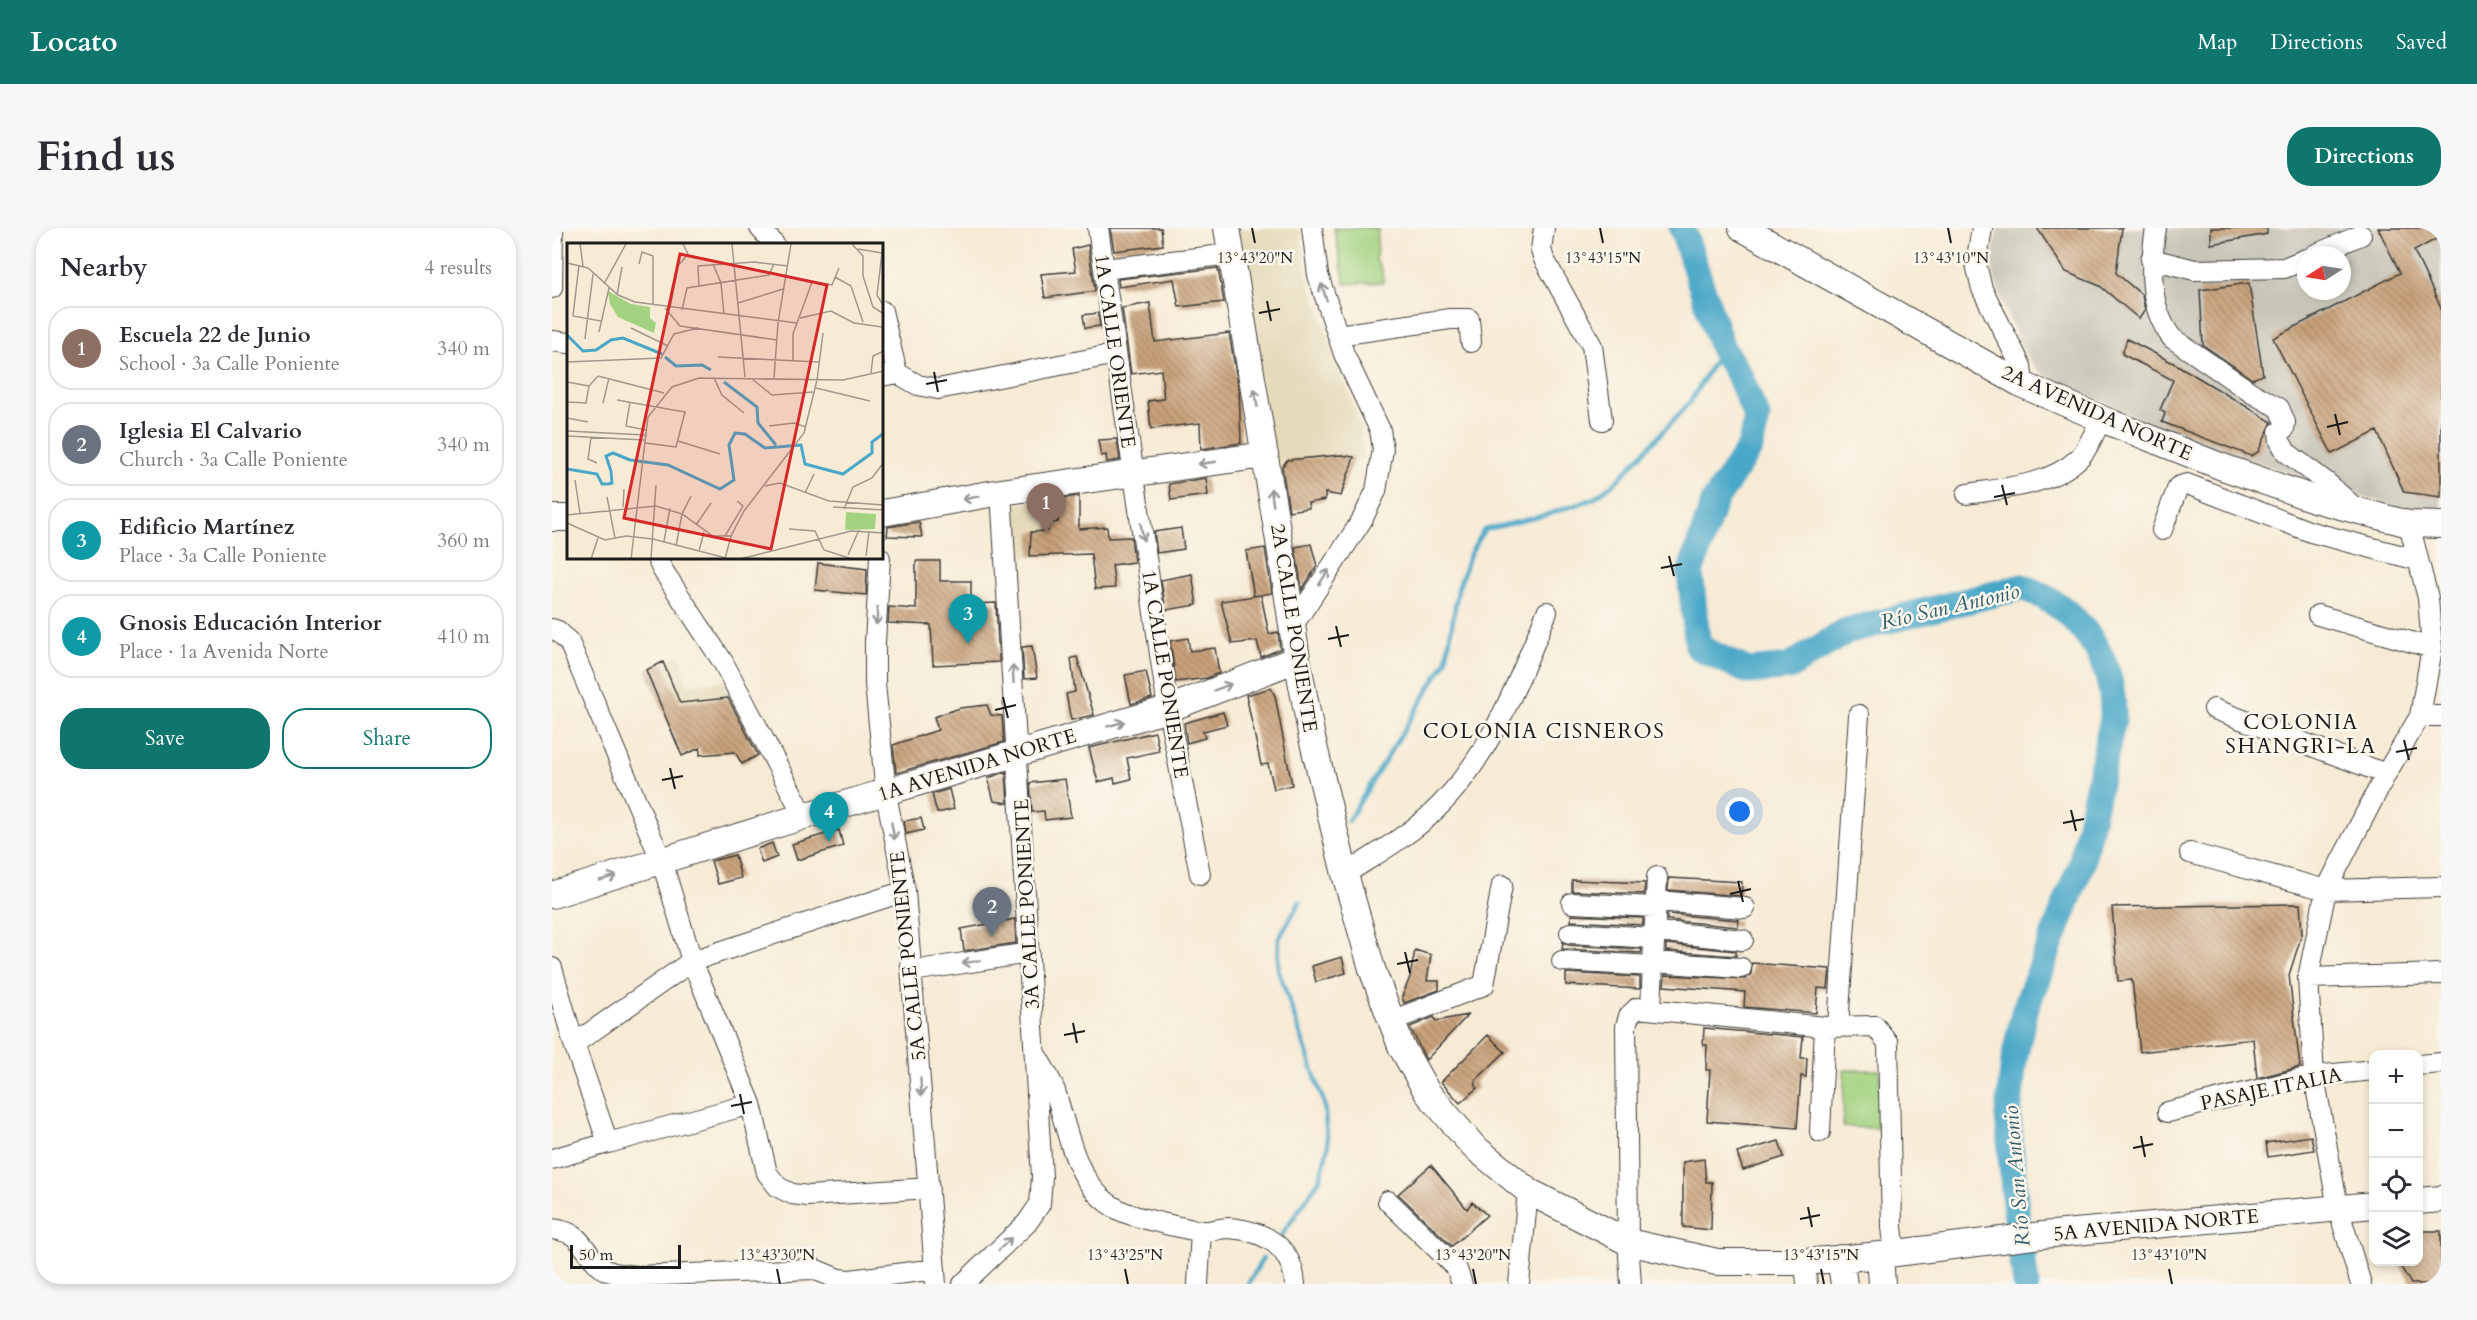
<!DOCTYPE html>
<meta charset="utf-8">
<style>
body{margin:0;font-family:Cardo,serif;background:#f7f7f7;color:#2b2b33}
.controls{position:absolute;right:18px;bottom:18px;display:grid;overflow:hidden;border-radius:12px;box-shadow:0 3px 9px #0003}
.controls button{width:54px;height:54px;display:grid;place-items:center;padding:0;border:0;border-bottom:2px solid #e1e1e2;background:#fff;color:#2b2b33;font:30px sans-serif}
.compass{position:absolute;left:1745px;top:18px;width:54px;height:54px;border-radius:50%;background:#fff;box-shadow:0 3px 9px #0003;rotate:258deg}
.scale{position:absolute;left:18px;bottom:15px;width:111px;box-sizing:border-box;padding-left:6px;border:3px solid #1c1c1c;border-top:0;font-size:16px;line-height:21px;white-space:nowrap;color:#1c1c1c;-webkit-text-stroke:4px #fbf7ec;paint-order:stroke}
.you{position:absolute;left:1188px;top:584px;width:21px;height:21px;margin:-15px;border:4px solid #fff;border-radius:50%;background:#1a73e8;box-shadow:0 0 0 9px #1a73e833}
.badge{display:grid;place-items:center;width:39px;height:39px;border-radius:50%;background:#0f766e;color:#fff;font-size:20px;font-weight:700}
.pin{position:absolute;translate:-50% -50px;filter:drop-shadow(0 2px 3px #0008)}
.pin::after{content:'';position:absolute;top:32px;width:21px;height:18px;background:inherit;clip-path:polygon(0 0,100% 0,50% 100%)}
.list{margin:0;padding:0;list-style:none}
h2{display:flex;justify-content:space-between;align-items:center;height:78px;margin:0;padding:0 24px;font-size:26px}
h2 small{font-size:20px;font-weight:400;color:#7c7c81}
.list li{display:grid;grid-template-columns:39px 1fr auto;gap:18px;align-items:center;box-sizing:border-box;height:84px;margin:0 12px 12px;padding:0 12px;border:2px solid #e1e1e2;border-radius:24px}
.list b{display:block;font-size:22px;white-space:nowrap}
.list p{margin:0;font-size:20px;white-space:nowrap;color:#7c7c81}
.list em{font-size:20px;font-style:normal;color:#7c7c81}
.actions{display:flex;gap:12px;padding:18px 24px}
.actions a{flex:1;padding:14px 0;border:2px solid #0f766e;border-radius:24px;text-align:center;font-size:21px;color:#0f766e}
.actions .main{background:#0f766e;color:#fff}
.icon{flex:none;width:33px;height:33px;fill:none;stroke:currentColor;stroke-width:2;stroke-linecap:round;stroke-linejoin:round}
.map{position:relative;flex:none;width:1889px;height:1056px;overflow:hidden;border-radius:24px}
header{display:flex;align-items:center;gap:36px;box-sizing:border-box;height:84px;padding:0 30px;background:#0f766e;color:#fff}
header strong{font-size:28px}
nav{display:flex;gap:33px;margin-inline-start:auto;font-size:21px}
.intro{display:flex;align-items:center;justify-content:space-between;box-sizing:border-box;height:144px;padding:0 36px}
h1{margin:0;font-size:42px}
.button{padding:15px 27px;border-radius:24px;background:#0f766e;color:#fff;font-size:21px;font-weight:700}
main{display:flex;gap:36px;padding:0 36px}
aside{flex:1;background:#fff;border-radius:24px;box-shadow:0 3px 9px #0003}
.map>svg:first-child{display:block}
.built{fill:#e5daba}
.industrial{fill:#c7c4b8;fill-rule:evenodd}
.pitch{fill:#a3d381;stroke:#60784e;stroke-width:1.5}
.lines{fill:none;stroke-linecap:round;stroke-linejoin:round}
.stream{stroke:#49a7c8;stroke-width:4.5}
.river{stroke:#49a7c8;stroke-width:27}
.building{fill:url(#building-back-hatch)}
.minor-casing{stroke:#3d3b38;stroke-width:22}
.major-casing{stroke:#3d3b38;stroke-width:28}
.minor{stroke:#fff;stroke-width:20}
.major{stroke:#fff;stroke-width:26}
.oneway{stroke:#999}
.ticks{fill:none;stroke:#1c1c1c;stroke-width:2}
.labels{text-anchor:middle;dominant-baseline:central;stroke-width:5;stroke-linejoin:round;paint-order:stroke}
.street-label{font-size:20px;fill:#1c1c1c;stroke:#fbf7ec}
.water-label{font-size:21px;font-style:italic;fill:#305b69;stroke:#fbf7ec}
.neighbourhood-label{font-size:21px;letter-spacing:1.5px;fill:#1c1c1c;stroke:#fbf7ec}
.inset-river{fill:none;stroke:#49a7c8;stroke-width:3}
.inset-road{fill:none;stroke:#9f988c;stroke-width:1.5}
.view{fill:#d62828;fill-opacity:0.15;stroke:#d62828;stroke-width:3}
.inset-edge{fill:none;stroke:#1c1c1c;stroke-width:3}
.ticks-label{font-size:15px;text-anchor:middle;fill:#1c1c1c;stroke:#fbf7ec;stroke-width:5;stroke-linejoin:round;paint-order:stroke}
</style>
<header>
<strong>Locato</strong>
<nav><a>Map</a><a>Directions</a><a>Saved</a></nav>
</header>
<div class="intro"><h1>Find us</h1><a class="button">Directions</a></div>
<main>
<aside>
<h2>Nearby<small>4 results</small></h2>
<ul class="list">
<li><span class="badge" style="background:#8d6e63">1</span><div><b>Escuela 22 de Junio</b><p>School · 3a Calle Poniente</p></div><em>340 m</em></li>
<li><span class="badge" style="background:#6b7280">2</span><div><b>Iglesia El Calvario</b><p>Church · 3a Calle Poniente</p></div><em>340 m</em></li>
<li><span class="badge" style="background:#0f9aa8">3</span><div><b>Edificio Martínez</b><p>Place · 3a Calle Poniente</p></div><em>360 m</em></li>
<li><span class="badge" style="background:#0f9aa8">4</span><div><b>Gnosis Educación Interior</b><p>Place · 1a Avenida Norte</p></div><em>410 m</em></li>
</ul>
<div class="actions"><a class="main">Save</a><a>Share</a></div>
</aside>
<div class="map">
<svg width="1889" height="1056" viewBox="0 0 1889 1056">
<defs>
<pattern id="building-back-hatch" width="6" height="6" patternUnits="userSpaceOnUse" patternTransform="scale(1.5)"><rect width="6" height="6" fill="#c9a27b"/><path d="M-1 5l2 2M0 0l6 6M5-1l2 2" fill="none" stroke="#a28364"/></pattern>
</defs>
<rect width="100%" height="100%" fill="#fbf7ec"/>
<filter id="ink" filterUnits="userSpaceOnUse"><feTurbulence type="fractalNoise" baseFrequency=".0167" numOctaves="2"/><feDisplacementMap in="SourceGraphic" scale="12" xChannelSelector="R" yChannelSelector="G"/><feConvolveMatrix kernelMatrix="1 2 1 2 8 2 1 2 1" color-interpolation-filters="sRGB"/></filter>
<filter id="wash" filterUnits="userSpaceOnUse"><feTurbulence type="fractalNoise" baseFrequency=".008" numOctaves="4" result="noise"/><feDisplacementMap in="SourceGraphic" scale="24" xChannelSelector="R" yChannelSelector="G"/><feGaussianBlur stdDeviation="1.35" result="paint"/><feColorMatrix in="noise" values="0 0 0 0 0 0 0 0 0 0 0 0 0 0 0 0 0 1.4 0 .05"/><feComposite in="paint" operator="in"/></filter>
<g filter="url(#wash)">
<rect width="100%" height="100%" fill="#f7ebd6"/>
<path class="built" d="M685 0H748L755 49 811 206 808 207 811 232 789 227 735 232 722 236Z
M527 266V326L461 329 460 284 464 276Z
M128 426 135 457 173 452 211 524 190 536 183 524 148 527 147 521 130 528 94 442Z"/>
<path class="industrial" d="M1446 0H1889V282L1857 283 1643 215 1494 149 1479 134 1469 118 1447 66 1439 35ZM1754 27H1790V63H1754Z"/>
<path class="pitch" d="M782 0H826L824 32 830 43 831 54 793 56Z
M1292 842H1328L1327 900 1291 899Z"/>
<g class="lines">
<path class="stream" d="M796 593 894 433 906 361 918 326 932 302 994 287 1041 271 1065 253 1138 174 1170 120
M729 1008 768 951 776 919 772 875 726 741 727 710 748 674
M696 1056 711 1030"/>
<path class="river" d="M1130 0 1170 120 1188 149 1205 190 1198 219 1162 274 1138 345 1146 419 1196 443 1237 439 1294 403 1470 359C1528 380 1563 430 1561 491L1529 637 1472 784 1462 832 1456 887 1463 975 1474 1056"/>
</g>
<g id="blocks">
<path class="building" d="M558 0H609L611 17 562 23Z
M1485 0H1570L1564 45 1590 67 1593 82 1587 91 1548 58 1514 44Z
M1659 0H1715V6L1659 16Z
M1826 0H1881L1886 10 1862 23 1889 80V269L1852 264 1825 203 1780 226 1721 110 1848 45Z
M536 17 543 63 493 70 489 46 524 43 520 21Z
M666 40 672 74 627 79 622 51 567 59 566 51Z
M1697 55 1711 147 1700 151 1651 117 1648 62Z
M598 75 603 114 677 105 687 162 689 215 649 221 648 195 599 201 596 173 612 171 609 142 579 146 570 80Z
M546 85 548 98 533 100 531 87Z
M1575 111 1627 138 1720 194 1706 224 1699 228 1610 194 1613 185 1608 182 1621 152 1570 126Z
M565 211 568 232 555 234 554 227 549 228 546 212Z
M789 227 802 229 789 268 773 265V272L756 275 757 280 737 283 730 239 735 232Z
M654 250 656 267 619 272 617 256Z
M527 268V301L555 299 556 310 579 309 582 334 560 337 563 360 543 361 539 326 478 328 479 304 496 303V295L506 294V271Z
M367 294 370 309 335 308 336 299Z
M629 300 632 321 605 325 602 304Z
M759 316 765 338 750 362 743 319Z
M713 320 720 365 702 368 694 323Z
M364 333H388V353H419V376L444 375 447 434 381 437 379 397 336 395 337 379 364 381Z
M266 335 315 341 314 367 263 362Z
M640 346 645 377 614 382 609 352Z
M709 367 717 406 726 404 728 421 709 429 705 413 680 416 669 373Z
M636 410 638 423 663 420 667 445 655 450 624 454 618 413Z
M480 418 485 450 472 451 470 419Z
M525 429 542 487 519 492 514 466 523 464 519 430Z
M111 434 128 475 176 470 206 527 190 536 183 524 148 527V520L130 528 94 442Z
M594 443 600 470 579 476 573 447Z
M719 460 723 468 740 557 722 561 716 536 709 537 694 467Z
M435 477 439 487 450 488 452 514 344 545 341 517 386 502 382 489 408 480Z
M671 484 675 497 651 503 653 510 635 515 632 495Z
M603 504 607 523 575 530 579 551 563 555 562 550 546 554 537 520Z
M454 544 456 575 442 573 436 550Z
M513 551 519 589 493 592 492 583 480 584 478 555Z
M397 561 402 581 385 585 380 566Z
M369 590 372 602 354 606 352 593Z
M287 602 291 618 245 632 240 616Z
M220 615 225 629 210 635 205 621Z
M183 627 189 650 166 656 159 633Z
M1117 650 1190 654 1189 668 1116 662Z
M1020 652 1093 655 1092 666 1020 663Z
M1748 676 1750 706 1737 747 1748 839 1705 850 1701 811 1588 824 1580 752 1566 753 1560 679Z
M1115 686 1187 692 1186 699 1115 692Z
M1019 687 1091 690V697L1019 693Z
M463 691 464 715 412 723 409 701Z
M1011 714 1017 717 1090 721 1089 725 1010 721Z
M1114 716 1184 723V728L1114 723Z
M863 722 879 727 875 753H887V762L852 775 850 769 858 749Z
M790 729 794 745 764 754 760 738Z
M1200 735 1278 741 1276 761 1266 760 1264 785 1192 779 1193 764 1112 758 1113 747 1194 751 1199 746Z
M1014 745 1088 749V761L1014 757Z
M916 787 874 832 858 799 882 789 884 793Z
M1152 800 1251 809 1249 830H1255L1254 849 1249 848 1245 900 1155 893 1158 842H1154L1155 817H1151Z
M936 807 953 824 923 853 925 860 908 875 889 854Z
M1759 908 1762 922 1716 929 1714 915Z
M1227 913 1232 929 1191 942 1185 925Z
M1152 931 1154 954H1160L1159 1002 1131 999V934Z
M879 937 915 981 920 974 935 987 900 1018 846 966Z
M1866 1003H1889V1056H1859L1846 1034H1866Z"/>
</g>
</g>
<g filter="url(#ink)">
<use href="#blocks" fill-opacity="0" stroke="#3d3b38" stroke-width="1.5"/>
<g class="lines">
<defs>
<path id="minor" d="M208 0 222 16
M546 0 616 481 648 646
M992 0 989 22 992 31 1040 118 1050 192
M1430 0 1424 36 1430 61 1469 138 1471 157
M1604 0C1598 37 1596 79 1620 110L1700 165 1727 180 1733 194 1732 201 1727 204 1728 213 1734 224 1774 254 1804 281
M1762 27 1809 7
M1599 31 1643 42 1732 40 1754 31
M552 41 679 26
M0 60 1 0
M330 83 345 145
M786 107 898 91H917L919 114
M0 113 16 115
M330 148 345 145 366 157 386 161 564 126
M1415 266C1452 260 1497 258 1526 231 1536 222 1543 203 1549 191
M1610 302 1626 259 1635 256 1759 304 1866 332
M105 330 110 341 171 434 252 588
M328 330 323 414V456L334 566 353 663 384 1056
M1766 387 1880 420
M740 399 810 292 824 263 831 221 828 202 792 126 766 47 760 0
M0 401 6 403 17 414 110 634 140 733 199 876 215 945 226 959 240 966 256 968 377 960
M1662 481 1834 546
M1868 488H1889
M1638 625 1774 662 1889 659
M793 646C821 628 851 611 876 589 936 535 965 457 995 384
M1104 673 1193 680
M1020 675 1103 679
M1102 703 1191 712
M1018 705 1102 710
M1010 733 1101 738
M1101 734 1189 740
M0 740 22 816 56 915 199 876
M360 743 477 725
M1756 750 1889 746
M1099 780 1105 649
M839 793 932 757 950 657
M1286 798 1307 487
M22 816 140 733 353 663
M486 830C492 841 499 852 503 863 517 906 524 966 574 985 587 990 636 1002 650 1003 659 1004 668 1000 677 1000 713 1003 740 1018 743 1056
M1866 837 1889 835
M1616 884 1762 848 1822 842
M1268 904 1273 799
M0 931 56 915
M836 973 904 1039 910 1056
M0 1001C31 1004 29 1021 48 1038 58 1047 73 1046 85 1048L262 1041 286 1051 298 1052 383 1041
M1253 1034 1255 1056
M411 1056 475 995 488 976 490 949 449 264
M646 1056 649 1003
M967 1056 976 963
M1079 1056 1076 1014 1074 798 1077 788 1085 780 1273 799 1323 798 1336 815 1340 999 1343 1025
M1809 1056 1786 980 1762 848 1756 750 1774 662 1834 546 1868 488 1880 420 1876 370 1857 296"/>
<path id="major" d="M675 0 732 343 745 431 760 510 793 646 820 741 849 818 875 864 921 918 976 963 1076 1014 1165 1034H1253L1328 1027 1490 1007 1822 977
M1190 0 1471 157 1557 194 1668 238 1765 272 1857 296 1889 297
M330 285 449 264 713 227
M0 290H16
M0 667 252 588 616 481 745 431
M1866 973 1889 971
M1328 1027 1330 1056
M1288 1030 1292 1056"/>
</defs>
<use href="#minor" class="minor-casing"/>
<use href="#major" class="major-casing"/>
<use href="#minor" class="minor"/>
<use href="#major" class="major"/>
</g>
<defs><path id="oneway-shaft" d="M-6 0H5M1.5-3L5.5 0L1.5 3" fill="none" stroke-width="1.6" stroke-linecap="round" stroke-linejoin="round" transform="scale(1.5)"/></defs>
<g class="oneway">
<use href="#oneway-shaft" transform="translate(772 64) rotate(-108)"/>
<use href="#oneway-shaft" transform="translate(704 170) rotate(-99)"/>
<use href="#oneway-shaft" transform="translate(655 235) rotate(172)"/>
<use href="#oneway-shaft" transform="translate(720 269) rotate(-99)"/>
<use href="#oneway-shaft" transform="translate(419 270) rotate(170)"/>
<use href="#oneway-shaft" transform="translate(590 304) rotate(81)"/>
<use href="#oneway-shaft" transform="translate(772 349) rotate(-57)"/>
<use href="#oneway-shaft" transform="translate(325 388) rotate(94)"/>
<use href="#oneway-shaft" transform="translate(461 446) rotate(-94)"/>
<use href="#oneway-shaft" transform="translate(671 459) rotate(-21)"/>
<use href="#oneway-shaft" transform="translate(564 496) rotate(-16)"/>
<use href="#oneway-shaft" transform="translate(341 603) rotate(79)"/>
<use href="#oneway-shaft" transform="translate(56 650) rotate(-17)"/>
<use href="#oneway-shaft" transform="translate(419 734) rotate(171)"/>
<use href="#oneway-shaft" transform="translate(369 859) rotate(86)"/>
<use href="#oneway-shaft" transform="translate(453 1016) rotate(-44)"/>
</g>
</g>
<path class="ticks" d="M700 0 703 15M1048 0 1051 15M1396 0 1399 15M715 73 719 93M707 85 728 81M382 144 386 164M374 156 395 152M1783 186 1788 207M1775 199 1796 194M1450 257 1455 277M1442 269 1463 265M1117 328 1122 348M1109 340 1130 336M784 398 789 419M776 411 797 407M451 469 456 490M443 482 464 477M1852 512 1857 532M1844 524 1865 520M118 540 123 561M110 552 131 548M1519 582 1524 603M1511 595 1532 591M1186 653 1191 674M1178 666 1199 661M853 724 858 745M845 736 866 732M521 795 525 815M512 807 533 803M188 866 192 886M179 878 200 874M1589 908 1593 929M1581 920 1601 916M1256 979 1260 999M1248 991 1268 987M225 1041 228 1056M573 1041 576 1056M921 1041 924 1056M1269 1041 1272 1056M1617 1041 1620 1056"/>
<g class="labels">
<g class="street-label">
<text transform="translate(563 123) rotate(82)">1A CALLE ORIENTE</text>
<text transform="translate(1545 185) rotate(24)">2A AVENIDA NORTE</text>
<text transform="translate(742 400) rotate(81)">2A CALLE PONIENTE</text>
<text transform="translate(613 446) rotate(81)">1A CALLE PONIENTE</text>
<text transform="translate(425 537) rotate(-17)">1A AVENIDA NORTE</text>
<text transform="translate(475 676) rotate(-93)">3A CALLE PONIENTE</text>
<text transform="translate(356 728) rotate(-96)">5A CALLE PONIENTE</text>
<text transform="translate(1719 861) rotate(-12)">PASAJE ITALIA</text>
<text transform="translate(1604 997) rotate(-5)">5A AVENIDA NORTE</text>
</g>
<g class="water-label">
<text transform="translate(1398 379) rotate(-13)">Río San Antonio</text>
<text transform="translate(1465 948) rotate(-95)">Río San Antonio</text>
</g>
<g class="neighbourhood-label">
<text x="1749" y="494">COLONIA<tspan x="1749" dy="24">SHANGRI-LA</tspan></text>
<text x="992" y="503">COLONIA CISNEROS</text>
</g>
</g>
<g transform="translate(15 15)">
<rect width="316" height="316" fill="#f7ebd6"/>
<path d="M279 269 309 271 308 286 278 287Z" fill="#a3d381"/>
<path d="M41 48 64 61 83 64V75L89 80 87 90 51 74 43 61Z" fill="#a3d381"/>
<path class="inset-river" d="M0 92 16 108 29 107 44 97 56 95 95 111M98 114 109 123 135 122 144 127M157 139 190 164 191 180 209 202M0 226 30 231 35 241H41L45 240 44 228 39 213 46 210 63 217 101 222 153 246 167 237 162 202 168 190 178 191 198 205 234 202 238 221 276 231 305 210V199L317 190"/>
<path class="inset-road" d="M13 1 16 23M165 1 178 134M285 1 296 13V33L306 64 317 71M316 1 310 52 317 64M291 6 315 10M0 20 21 25 51 52 68 59 230 80M72 21 75 9 86 13V62M146 21 154 40 157 72M12 22 6 73 34 78M268 34 284 43 296 79M37 41 59 1M132 44 131 23 187 19 221 23M50 52 55 24M171 60 216 46M98 65 113 83 210 97M103 65 111 23 121 11 116 1M115 67 120 45 202 32 207 21M233 75 264 68 287 80 315 84M64 85 101 103M32 89 42 45M18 96 26 31M151 114 252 119M226 117V91L245 39 265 42 272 25M0 119 94 115 107 91 131 85M304 130 306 113 317 108M31 133 97 150M147 135 155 152 177 170M207 135 211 80 224 1M185 136 205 152 246 149M250 137 256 90M0 139 22 143M249 145 303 158M50 157 118 169 109 204 78 200M0 159 19 160 22 143 31 133M63 159 59 183 79 187M36 160 42 135M0 175 21 179M202 183 227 180 239 184M0 188 78 192M0 193 77 197M24 194 21 216 30 220M111 198 153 211M8 237 13 270M198 243 213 240 262 258 317 262M238 250 247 231M40 254 48 295M56 264 57 246M266 264 317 267M277 266 286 244 305 235 317 219M0 272 89 263 115 271 146 293H164M0 280 38 297 59 293 86 296 159 315M129 282 144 260M222 286 248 288 257 307 285 316M158 293 176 263 170 258M97 298 103 265M109 303 115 271 124 253M132 308 137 289M281 312 292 287M299 313 302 288M24 316 31 295M64 316 81 174 105 144 132 135 276 137 317 128M84 316 89 242M158 316 164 293 177 268 237 190 250 137M173 316 284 288 317 290"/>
<path class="view" d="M113 11 260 42 204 306 57 275Z"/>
<rect width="316" height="316" class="inset-edge"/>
</g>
<g class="ticks-label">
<text x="703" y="35">13°43'20"N</text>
<text x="1051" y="35">13°43'15"N</text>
<text x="1399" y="35">13°43'10"N</text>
<text x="225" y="1032">13°43'30"N</text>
<text x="573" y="1032">13°43'25"N</text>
<text x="921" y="1032">13°43'20"N</text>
<text x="1269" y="1032">13°43'15"N</text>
<text x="1617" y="1032">13°43'10"N</text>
</g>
</svg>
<div class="controls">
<button>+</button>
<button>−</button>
<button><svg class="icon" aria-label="locate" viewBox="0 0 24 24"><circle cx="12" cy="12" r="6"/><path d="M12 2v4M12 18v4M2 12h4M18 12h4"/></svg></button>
<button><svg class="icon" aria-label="layers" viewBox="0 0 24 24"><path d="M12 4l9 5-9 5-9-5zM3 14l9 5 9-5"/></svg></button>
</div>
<svg class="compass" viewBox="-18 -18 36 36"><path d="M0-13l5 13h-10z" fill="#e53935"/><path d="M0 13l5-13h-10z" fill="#7c7c81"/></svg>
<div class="scale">50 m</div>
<div class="you"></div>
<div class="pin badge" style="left:494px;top:305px;background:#8d6e63">1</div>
<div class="pin badge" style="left:440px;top:709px;background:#6b7280">2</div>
<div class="pin badge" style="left:416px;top:416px;background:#0f9aa8">3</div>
<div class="pin badge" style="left:277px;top:614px;background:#0f9aa8">4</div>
</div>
</main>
